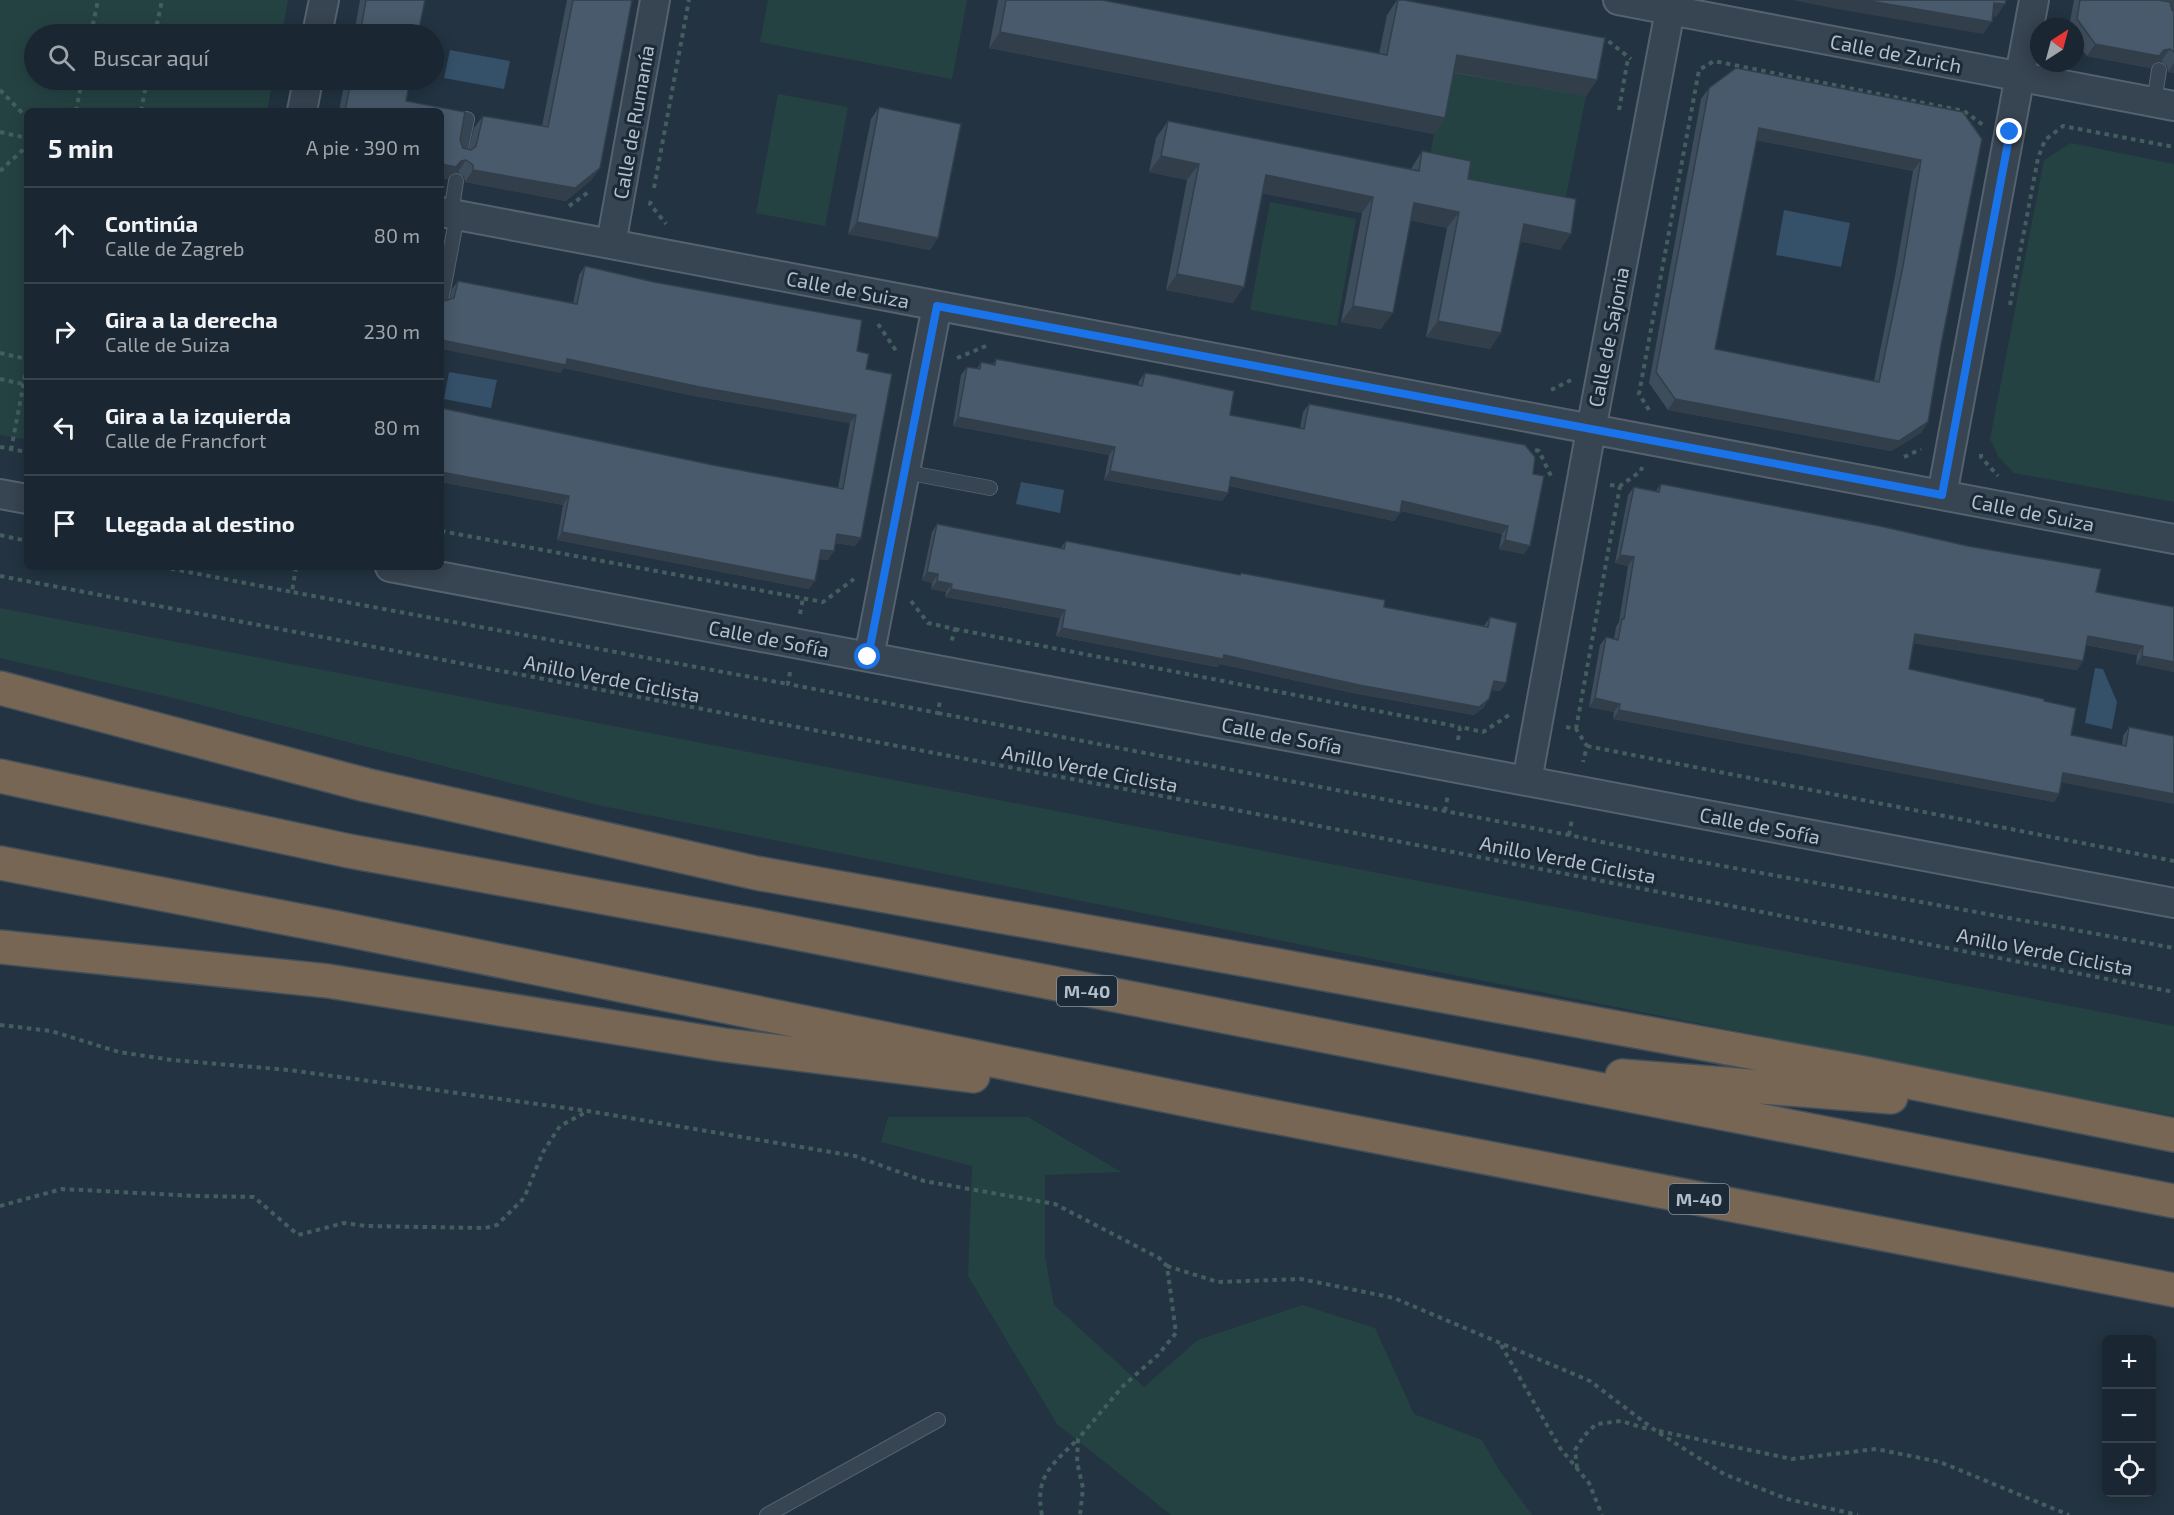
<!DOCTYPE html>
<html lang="es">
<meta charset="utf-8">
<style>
body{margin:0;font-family:"Exo 2",sans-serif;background:#27323d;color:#f1f3f6}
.controls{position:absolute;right:18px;bottom:18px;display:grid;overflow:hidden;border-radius:9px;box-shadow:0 3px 15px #0003}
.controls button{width:54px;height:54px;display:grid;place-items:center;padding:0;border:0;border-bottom:2px solid #38434d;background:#1a2631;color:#f1f3f6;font:30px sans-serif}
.compass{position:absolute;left:2030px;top:18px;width:54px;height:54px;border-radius:50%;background:#1a2631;box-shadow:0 3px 15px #0003;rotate:36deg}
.stop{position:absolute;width:18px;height:18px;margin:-14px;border:4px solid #1a73e8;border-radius:50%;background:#fff}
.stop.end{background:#1a73e8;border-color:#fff;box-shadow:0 2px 6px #0008}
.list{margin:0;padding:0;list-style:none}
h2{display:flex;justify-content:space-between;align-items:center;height:78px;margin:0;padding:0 24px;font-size:26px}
h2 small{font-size:20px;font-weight:400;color:#9fa5ab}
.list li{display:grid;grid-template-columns:39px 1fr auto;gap:18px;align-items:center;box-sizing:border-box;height:96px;padding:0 24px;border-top:2px solid #38434d}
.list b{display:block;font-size:22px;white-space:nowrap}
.list p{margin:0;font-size:20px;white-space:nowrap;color:#9fa5ab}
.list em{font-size:20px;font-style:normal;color:#9fa5ab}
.icon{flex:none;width:33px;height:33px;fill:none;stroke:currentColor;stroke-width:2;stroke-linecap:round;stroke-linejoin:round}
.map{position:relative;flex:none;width:2174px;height:1515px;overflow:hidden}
.search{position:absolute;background:#1a2631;box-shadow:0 3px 15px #0003;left:24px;top:24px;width:420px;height:66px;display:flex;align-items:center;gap:15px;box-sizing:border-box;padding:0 21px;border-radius:33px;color:#9fa5ab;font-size:22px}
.panel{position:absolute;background:#1a2631;box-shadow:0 3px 15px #0003;left:24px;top:108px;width:420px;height:462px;border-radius:9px}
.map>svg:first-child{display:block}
.green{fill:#254242}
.water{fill:#355069}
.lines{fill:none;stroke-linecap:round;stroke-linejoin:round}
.lane-casing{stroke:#55626e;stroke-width:16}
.street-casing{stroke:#55626e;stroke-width:32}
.highway-casing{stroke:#424f5b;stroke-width:36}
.path{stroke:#435e5e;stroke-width:4;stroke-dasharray:4.5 4.5;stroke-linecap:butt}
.lane{stroke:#374451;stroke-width:14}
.street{stroke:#374451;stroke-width:28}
.highway{stroke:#776653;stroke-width:33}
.wall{fill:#3e4d5c;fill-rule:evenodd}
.shaded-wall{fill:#323f4b}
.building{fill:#485a6b;stroke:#323f4b;stroke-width:1.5;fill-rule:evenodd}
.route{stroke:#1a73e8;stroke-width:8}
.labels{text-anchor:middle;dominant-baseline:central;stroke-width:6;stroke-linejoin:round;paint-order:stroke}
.shield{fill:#1c2936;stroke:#86929e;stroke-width:1.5}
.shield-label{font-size:18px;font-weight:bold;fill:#b3bfcb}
.street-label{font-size:20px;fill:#b3bfcb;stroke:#1c2936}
</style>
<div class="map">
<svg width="2174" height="1515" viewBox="0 0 2174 1515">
<rect width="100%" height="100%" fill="#233341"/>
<path class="green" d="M0 0H288L282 34H34V80H273L267 111H27V440L0 435Z
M768 0H967L952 79 760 42Z
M1446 71 1586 96 1566 197 1427 171Z
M778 94 848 107 825 226 756 213Z
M2071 143 2174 164V502L2014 473 1998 456 1990 439 2044 160Z
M1270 202 1356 219 1337 326 1250 310Z
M0 608 2174 1026V1116L1974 1078 602 806 177 699 0 658Z
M888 1117H1028L1121 1172 1045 1175V1257L1054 1305 1144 1387 1198 1340 1302 1305 1375 1328 1414 1414 1482 1440 1499 1470 1532 1515H1171L1057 1424 968 1276 972 1166 881 1142Z"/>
<path class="water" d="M450 50 510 61 504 89 444 78Z
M1784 210 1850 223 1841 267 1776 255Z
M449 372 497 380 491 408 444 399Z
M1021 482 1064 490 1060 513 1016 504Z
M2095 668 2103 669 2117 702 2112 729 2085 723Z"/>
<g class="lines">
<defs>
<path id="lane" d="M2170 16 2173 0
M2154 103 2159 70
M460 153 467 119
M451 214 456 181
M441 301 457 216
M905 472 990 488
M767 1515 938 1420"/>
<path id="street" d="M1618 0 2174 106
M317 34 324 0
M302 111 308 80
M441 212 2174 539
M611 244 655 0
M0 494 27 499
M1942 495 2034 0
M390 567 2174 903
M869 657 937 306
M1527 781 1591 430 1672 0"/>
<path id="highway" d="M0 688 366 785 756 873 1275 965 1864 1073 2174 1135
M0 776 349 851 749 924 2174 1201
M0 863 338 928 1223 1107 2174 1290
M0 947 328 981 724 1045 973 1076
M1622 1076 1891 1097"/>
</defs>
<use href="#lane" class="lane-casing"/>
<use href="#street" class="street-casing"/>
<use href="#highway" class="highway-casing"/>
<path class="path" d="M91 34 98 0
M155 34 162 0
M1600 39 1607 40 1631 59
M0 90 27 118
M1619 110 1628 58
M76 111 82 80
M141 111 147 80
M0 132 27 138
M0 171 27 146
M654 188 689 0
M651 201 650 204 666 224
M569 206 590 191
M2010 305 2038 158 2045 140 2063 126 2174 147
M878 324 897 352
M0 353 27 359
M957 358 986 346
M0 379 27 385
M1551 390 1571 380
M1649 410 1639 394 1699 70 1714 61 1964 111 1983 125
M0 447 27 452
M11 450 27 366
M1535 450 1539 451 1551 476
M1981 454V457L1998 476
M1904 457 1921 449
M1610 485 1620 486 1641 471 1642 467
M441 531 823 602 854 579
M0 535 27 541
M162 567 292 592
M296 567 292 592 788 684
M0 576 1283 819 2174 992
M911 601 928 623 955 629 951 643
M800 614 803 598
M955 629 1460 727
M790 672 788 684 938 713 940 700
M938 713 1569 835 1657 854 2174 948
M1566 727 1576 729 1587 746 1583 762
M1576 729 1620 486
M1458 740 1460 727 1483 732 1509 715
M1587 746 2174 861
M1445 811 1448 794
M1569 835 1572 819
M0 1025 51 1031 119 1052 172 1060 289 1070 588 1111 855 1156 924 1181 1055 1204 1159 1258 1167 1266 1176 1333 1158 1355 1123 1386 1078 1439 1077 1462 1083 1488 1080 1515
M0 1206 62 1189 197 1196 254 1197 298 1235 344 1223 366 1226 485 1228 497 1225 524 1198 543 1152 560 1126 588 1111
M1167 1266 1218 1282 1301 1279 1394 1298 1590 1381 1656 1431 1724 1474 1787 1499 1858 1515
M1501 1345 1560 1448 1589 1483 1602 1515
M1659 1431 1792 1459 1876 1449 1940 1462 2069 1515
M1577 1468 1575 1450 1584 1436 1596 1424 1621 1421 1651 1430
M1042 1515C1034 1476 1053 1464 1078 1439"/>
<use href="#lane" class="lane"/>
<use href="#street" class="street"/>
<use href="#highway" class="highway"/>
</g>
<path class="wall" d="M360 0H425L418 34H354Z
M567 0H632L600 168 591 180 566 201 465 182 464 177 458 172 452 173 447 179 441 178V111H339L345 80H410L406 101 465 112 460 140 463 148 469 149 474 128 483 116 542 126Z
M998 0H1102L1379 54 1387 15 1397 0H1404L1597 80 1586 96 1454 73 1445 118 1434 134 989 48Z
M2074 0H2158L2174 11V73L2168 72 2167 66 2161 61 2155 62 2150 68 2087 56 2075 41V27H2069Z
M1709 88 1963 112 1941 345 1928 422 1921 433 1891 451 1668 410 1649 383 1701 99ZM1756 140 1913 171 1895 276 1874 381 1715 349Z
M879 107 938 238 930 250 848 234 871 119Z
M1168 121 1411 169 1422 151 1468 179 1560 250 1521 241 1490 349 1426 337 1447 228 1411 220 1381 329 1341 322 1362 213 1263 193 1233 303 1166 290 1187 180 1149 172 1156 138Z
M585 266 857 351 866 369 861 538 855 546 835 543 834 551 828 560 819 559 809 589 557 540 563 505 441 482V408L713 465 838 488 850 423 694 396 564 368 560 373 445 301 450 299 452 289 458 281 573 303 579 275Z
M996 359 1138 385 1139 381 1145 373 1230 415 1300 428 1303 412 1309 404 1525 445 1524 554 1499 549 1502 534 1401 511 1400 513 1394 521 1229 486 1228 493 1222 501 1104 480 1109 455 953 426 961 375 967 367 977 369 981 362 993 364Z
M1661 484 2096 592 2174 672 2136 664 2137 655 2086 645 2083 661 2077 670 1914 643 1909 669 2044 701 2071 735 2122 745 2123 736 2129 727 2174 736 2062 782 2059 794 2054 802 1613 719 1614 712 1589 707 1600 645 1606 637 1614 639 1616 627 1619 622 1628 566 1615 563 1628 495 1634 487 1656 491Z
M937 524 1060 549 1066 541 1240 575 1241 573 1384 607 1484 626 1490 617 1506 683 1500 691 1492 690 1484 707 1474 715 1353 693 1220 664 1217 667 1056 636 1060 618 945 597 946 592 931 589 932 583 922 580 932 532Z"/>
<path class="shaded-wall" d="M1792 0H1864L1992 22 1983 34 1837 9Z
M1994 3 2005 4 1996 17 1986 15Z
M1000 32 1445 118 1434 134 989 48Z
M2095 44 2164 50 2170 49 2161 61 2155 62 2150 68 2087 56Z
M1457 55 1597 80 1586 96 1446 71Z
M2174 63V73L2168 72Z
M1759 128 1921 160 1913 171 1751 139Z
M1161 156 1199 164 1187 180 1149 172Z
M466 160 458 172 452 173 447 179 441 178V164Z
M600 168 591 180 566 201 465 182 473 170Z
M1266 175 1373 197 1362 213 1255 192Z
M1414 203 1459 212 1447 228 1403 219Z
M857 222 938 238 930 250 848 234Z
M1524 224 1571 234 1560 250 1513 240Z
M1177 274 1244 287 1233 303 1166 290Z
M1353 306 1393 313 1381 329 1341 322Z
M1438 321 1501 333 1490 349 1426 337Z
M441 340 567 359 856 415 850 423 694 396 564 368 560 373 441 349Z
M1675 399 1928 422 1921 433 1891 451 1668 410Z
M958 417 1115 447 1109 455 953 426Z
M1110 471 1228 493 1222 501 1104 480Z
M441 472 569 496 563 505 441 482Z
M1231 477 1400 513 1394 521 1225 485Z
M1402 501 1508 526 1502 534 1397 510Z
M562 532 815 581 809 589 557 540Z
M837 534 861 538 855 546 831 542Z
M1505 540 1530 546 1524 554 1499 549Z
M821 550 834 551 828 560 815 558Z
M1620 555 1634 557 1628 566 1615 563Z
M927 572 938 574 932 583 922 580Z
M937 581 952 584 946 592 931 589Z
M951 589 1065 610 1060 618 945 597Z
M1062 628 1224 655 1489 699 1484 707 1474 715 1353 693 1220 664 1217 667 1056 636Z
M1915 634 2083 661 2077 670 1910 643Z
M2088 636 2143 646 2137 655 2082 644Z
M2142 656 2174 662V672L2136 664Z
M1494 681 1506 683 1500 691 1488 689Z
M1595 698 1620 704 1614 712 1589 707Z
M1619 710 2059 794 2054 802 1613 719Z
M2063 773 2174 794V804L2058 782Z"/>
<path class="building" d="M366 0H425L418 34H360Z
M573 0H632L600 168 575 188 473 170V165L466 160 461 161 456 167 441 164V111H345L351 80H410L406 101 465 112 460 140 463 148 471 150 476 146 483 116 548 127Z
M1006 0H1102L1387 55 1398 0H1404L1605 38 1597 80 1457 55 1445 118 1000 32Z
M1864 0H2006L2005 4 1994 3 1992 22Z
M2080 0H2158L2170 2 2172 10 2174 11V52L2170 49 2164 50 2159 56 2095 44 2077 19Z
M1736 68 1963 112 1982 139 1941 345 1928 422 1899 441 1675 399 1656 372 1709 88ZM1759 128 1921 160 1903 266 1879 382 1715 349Z
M879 107 961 124 938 238 857 222Z
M1168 121 1419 171 1422 151 1471 161 1468 179 1576 199 1571 234 1524 224 1501 333 1438 321 1459 212 1414 203 1393 313 1353 306 1373 197 1266 175 1244 287 1177 274 1199 164 1161 156Z
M585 266 654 282 862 320 857 351 869 354 866 369 892 374 861 538 837 534 834 551 821 550 815 581 562 532 569 496 441 472V408L713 465 843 489 856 415 700 387 567 359 566 365 441 340V298L445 301 454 298 458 281 577 304Z
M996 359 1142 386 1145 373 1159 375 1234 391 1230 415 1304 429 1309 404 1525 445 1535 457 1533 474 1544 476 1530 546 1505 540 1508 526 1402 501 1400 513 1231 477 1228 493 1110 471 1115 447 958 417 967 367 980 369 981 362 995 365Z
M1661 484 1880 526 1968 546 2101 569 2096 592 2174 607V662L2142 656 2143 646 2088 636 2083 661 1915 634 1909 669 2044 699V701L2076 708 2071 735 2126 746 2129 727 2174 736V794L2063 773 2059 794 1619 710 1620 704 1595 698 1606 637 1618 640 1622 619H1624L1634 557 1620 555 1634 487 1659 492Z
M937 524 1064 549 1066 541 1240 575 1241 573 1284 581 1385 600 1384 607 1488 627 1490 617 1517 623 1506 683 1494 681 1489 699 1479 707 1359 685 1224 655 1223 659 1062 628 1065 610 951 589 952 584 937 581 938 574 927 572Z"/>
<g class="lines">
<path class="route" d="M868 657 937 306 1942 495 2010 132"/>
</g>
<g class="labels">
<g class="shield">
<rect x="1057" y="976" width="60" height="30" rx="4.5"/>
<rect x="1669" y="1184" width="60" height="30" rx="4.5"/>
</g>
<g class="shield-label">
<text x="1087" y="991">M-40</text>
<text x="1699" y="1199">M-40</text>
</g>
<g class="street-label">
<text transform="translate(1896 53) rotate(11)">Calle de Zurich</text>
<text transform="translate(633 122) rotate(-80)">Calle de Rumanía</text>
<text transform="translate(848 289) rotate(11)">Calle de Suiza</text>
<text transform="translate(1608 337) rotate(-79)">Calle de Sajonia</text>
<text transform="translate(2033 512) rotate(11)">Calle de Suiza</text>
<text transform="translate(769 638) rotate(11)">Calle de Sofía</text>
<text transform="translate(612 678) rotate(11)">Anillo Verde Ciclista</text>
<text transform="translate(1282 735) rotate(11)">Calle de Sofía</text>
<text transform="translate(1090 768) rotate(11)">Anillo Verde Ciclista</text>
<text transform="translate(1760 825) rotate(11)">Calle de Sofía</text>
<text transform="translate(1568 859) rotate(11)">Anillo Verde Ciclista</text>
<text transform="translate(2045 951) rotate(11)">Anillo Verde Ciclista</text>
</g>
</g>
</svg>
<div class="controls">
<button>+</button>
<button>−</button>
<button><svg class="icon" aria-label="locate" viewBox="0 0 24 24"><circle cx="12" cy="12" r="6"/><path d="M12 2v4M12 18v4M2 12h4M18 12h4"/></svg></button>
</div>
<svg class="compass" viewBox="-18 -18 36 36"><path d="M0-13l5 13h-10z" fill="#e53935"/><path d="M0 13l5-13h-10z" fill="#9fa5ab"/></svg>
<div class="stop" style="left:868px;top:657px"></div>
<div class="stop end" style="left:2010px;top:132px"></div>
<div class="search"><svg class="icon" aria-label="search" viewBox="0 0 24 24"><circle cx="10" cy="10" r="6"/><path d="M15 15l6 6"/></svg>Buscar aquí</div>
<section class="panel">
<h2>5 min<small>A pie · 390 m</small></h2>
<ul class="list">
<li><svg class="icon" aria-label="ahead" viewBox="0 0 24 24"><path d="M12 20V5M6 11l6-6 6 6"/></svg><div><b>Continúa</b><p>Calle de Zagreb</p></div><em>80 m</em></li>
<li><svg class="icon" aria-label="right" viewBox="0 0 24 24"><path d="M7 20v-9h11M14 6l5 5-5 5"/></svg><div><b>Gira a la derecha</b><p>Calle de Suiza</p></div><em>230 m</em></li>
<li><svg class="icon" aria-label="left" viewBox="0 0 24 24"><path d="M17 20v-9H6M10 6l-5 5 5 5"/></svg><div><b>Gira a la izquierda</b><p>Calle de Francfort</p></div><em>80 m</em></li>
<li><svg class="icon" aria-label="arrive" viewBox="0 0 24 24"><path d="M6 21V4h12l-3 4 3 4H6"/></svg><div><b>Llegada al destino</b></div></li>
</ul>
</section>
</div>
